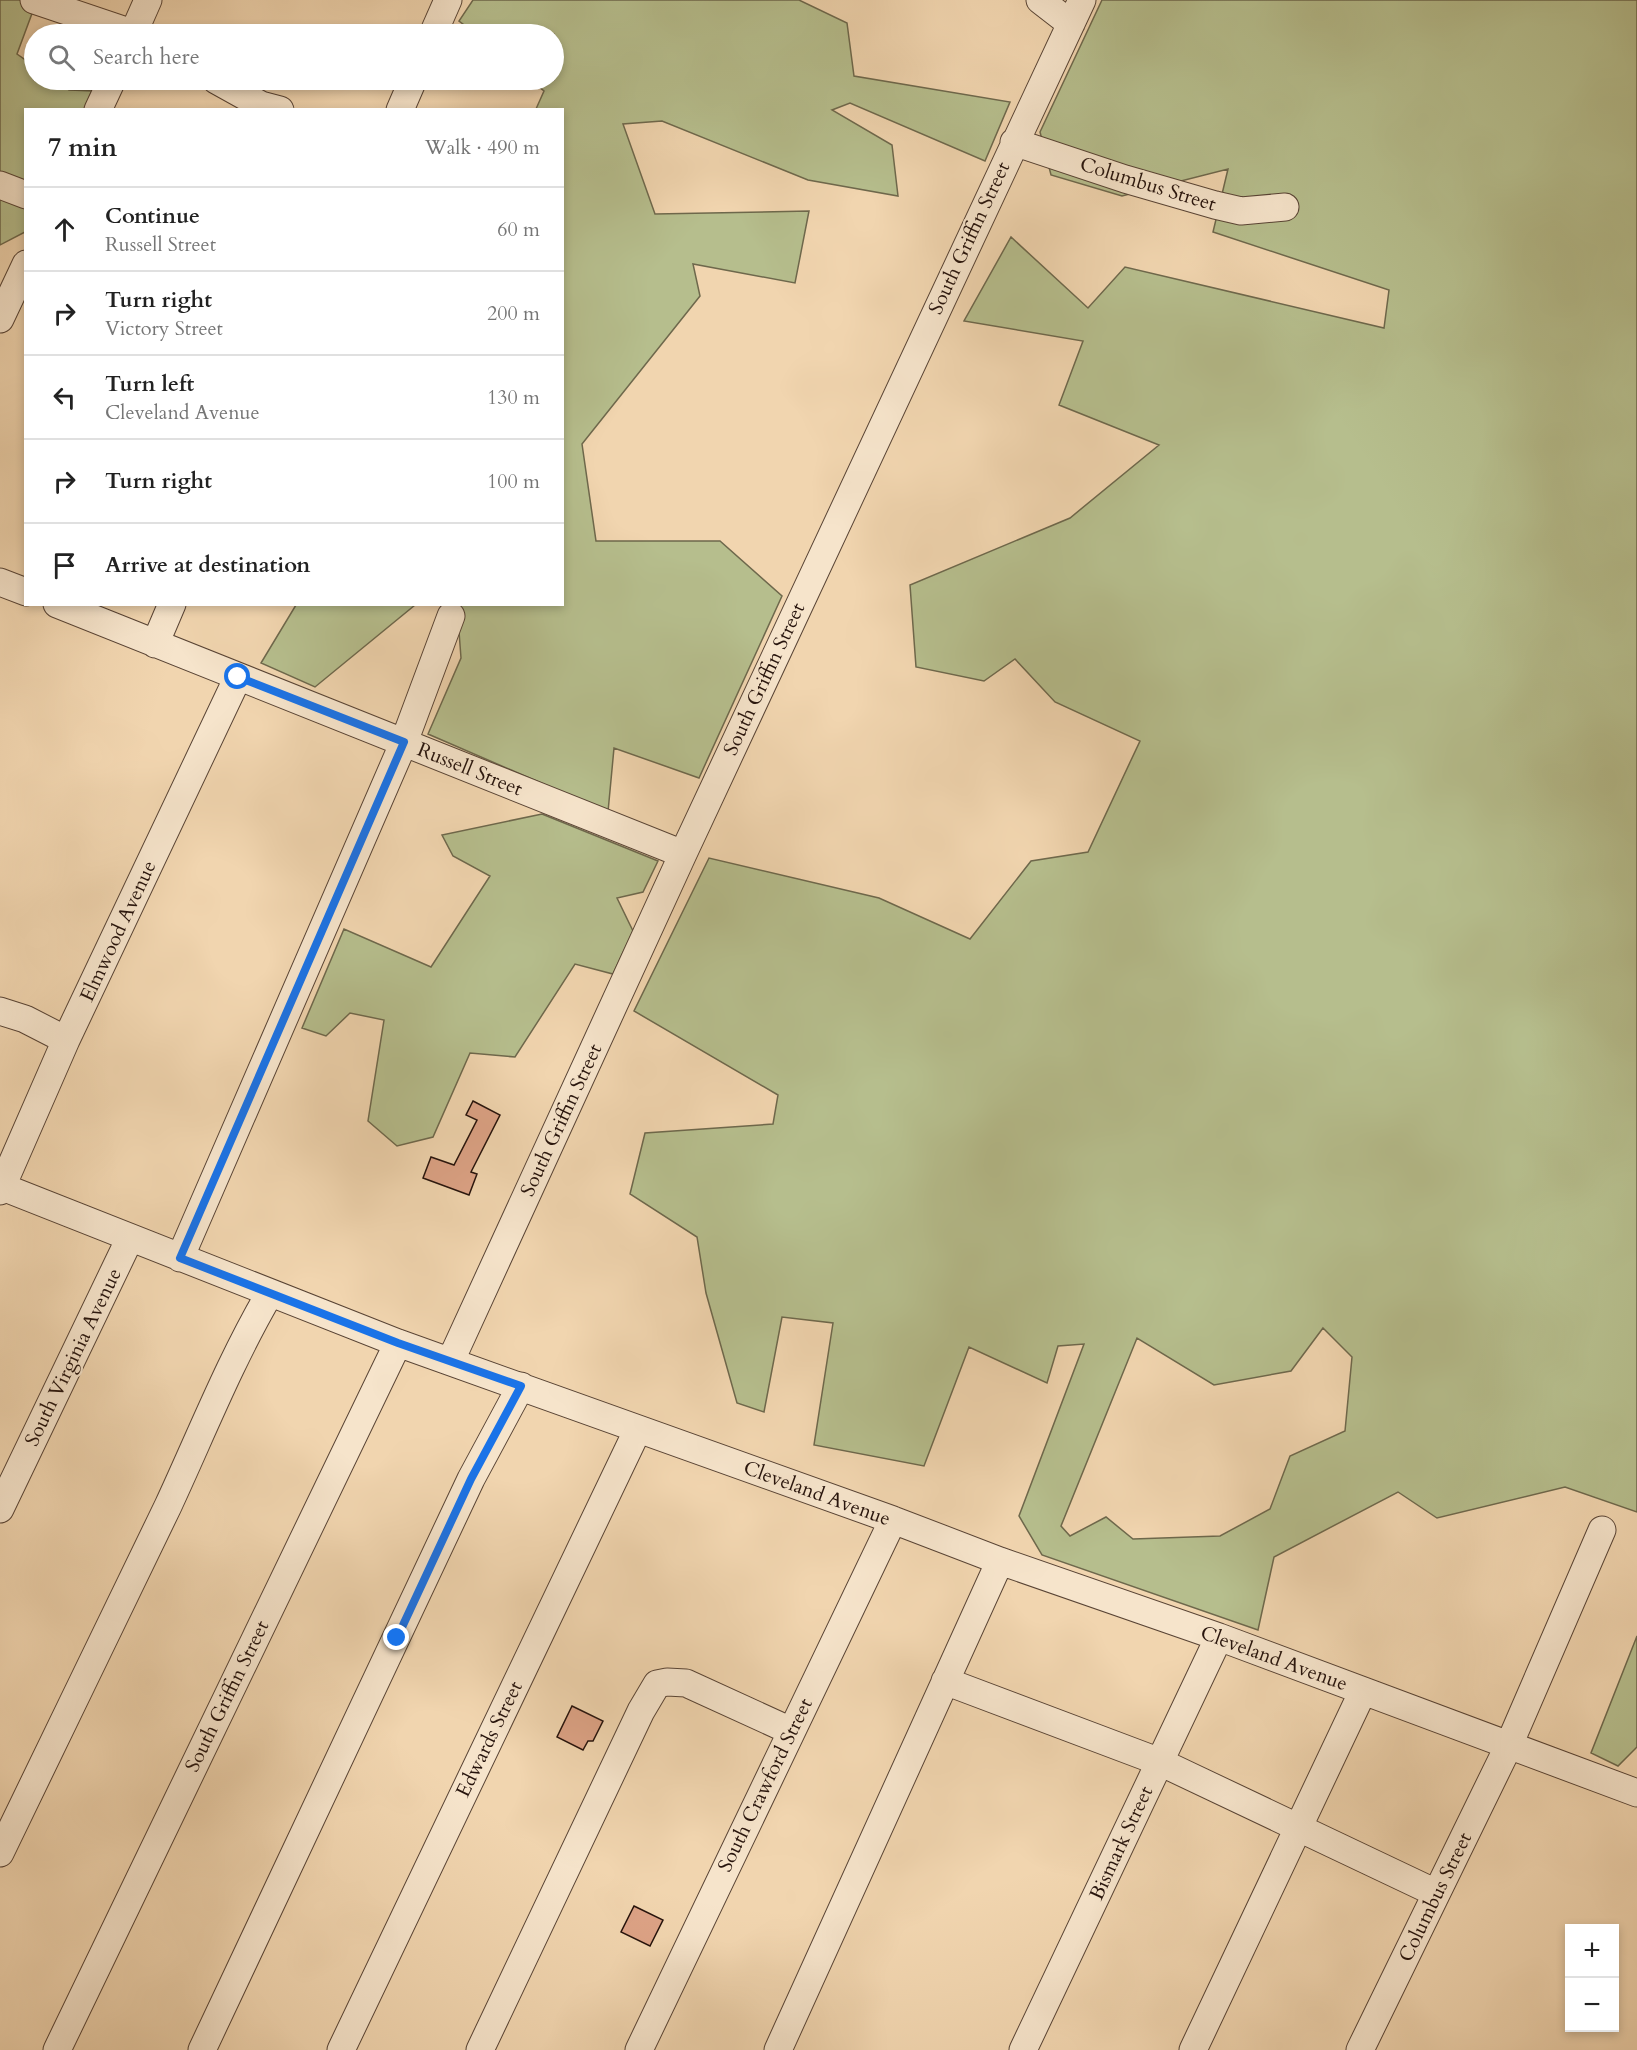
<!DOCTYPE html>
<meta charset="utf-8">
<style>
body{margin:0;font-family:Cardo,serif;background:#f6f6f6;color:#222}
.controls{position:absolute;right:18px;bottom:18px;display:grid;overflow:hidden;border-radius:0px;box-shadow:0 3px 9px #0003}
.controls button{width:54px;height:54px;display:grid;place-items:center;padding:0;border:0;border-bottom:2px solid #e0e0e0;background:#fff;color:#222;font:30px sans-serif}
.stop{position:absolute;width:18px;height:18px;margin:-14px;border:4px solid #1a73e8;border-radius:50%;background:#fff}
.stop.end{background:#1a73e8;border-color:#fff;box-shadow:0 2px 6px #0008}
.list{margin:0;padding:0;list-style:none}
h2{display:flex;justify-content:space-between;align-items:center;height:78px;margin:0;padding:0 24px;font-size:26px}
h2 small{font-size:20px;font-weight:400;color:#767676}
.list li{display:grid;grid-template-columns:39px 1fr auto;gap:18px;align-items:center;box-sizing:border-box;height:84px;padding:0 24px;border-top:2px solid #e0e0e0}
.list b{display:block;font-size:22px;white-space:nowrap}
.list p{margin:0;font-size:20px;white-space:nowrap;color:#767676}
.list em{font-size:20px;font-style:normal;color:#767676}
.icon{flex:none;width:33px;height:33px;fill:none;stroke:currentColor;stroke-width:2;stroke-linecap:round;stroke-linejoin:round}
.map{position:relative;flex:none;width:1637px;height:2050px;overflow:hidden}
.search{position:absolute;background:#fff;box-shadow:0 3px 9px #0003;left:24px;top:24px;width:540px;height:66px;display:flex;align-items:center;gap:15px;box-sizing:border-box;padding:0 21px;border-radius:33px;color:#767676;font-size:22px}
.panel{position:absolute;background:#fff;box-shadow:0 3px 9px #0003;left:24px;top:108px;width:540px;height:498px;border-radius:0px}
.map>svg:first-child{display:block}
.green{fill:#b6be8d;stroke:#6e684c;stroke-width:1.5;fill-rule:evenodd}
.building{fill:#dda386;stroke:#26130c;stroke-width:1.5}
.lines{fill:none;stroke-linecap:round;stroke-linejoin:round}
.minor-casing{stroke:#594435;stroke-width:29}
.minor{stroke:#f6e4cb;stroke-width:27}
.route{stroke:#1a73e8;stroke-width:8}
.labels{text-anchor:middle;dominant-baseline:central;stroke-width:4.5;stroke-linejoin:round;paint-order:stroke}
.street-label{font-size:20px;fill:#26130c;stroke:#f6e4cb}
</style>
<div class="map">
<svg width="1637" height="2050" viewBox="0 0 1637 2050">
<rect width="100%" height="100%" fill="#f1d5af"/>
<filter id="stains"><feTurbulence type="fractalNoise" baseFrequency=".00333" numOctaves="4"/><feColorMatrix values="0 0 0 0 .2 0 0 0 0 .09 0 0 0 0 .02 0 0 0 .5 -.17"/></filter>
<radialGradient id="worn" r=".72"><stop offset=".6" stop-color="#630" stop-opacity="0"/><stop offset="1" stop-color="#630" stop-opacity=".3"/></radialGradient>
<path class="green" d="M0 0H37L17 54 34 66V80H54L69 90 94 91 85 109 26 110 25 232 0 245Z
M473 0H799L847 23 854 76 1010 102 985 161 850 103 832 110 892 145 898 196 808 180 662 121 623 124 655 214 809 211 795 283 693 264 700 296 582 444 596 541H720L782 596 699 778 614 748 608 812 428 734 461 658 458 618 447 605 562 604V110L536 109 544 91 530 80H554V34H476L459 21Z
M1102 0H1637V1512L1565 1487 1437 1518 1398 1492 1274 1557 1258 1630 1042 1555 1019 1516 1084 1344 1058 1346 1047 1383 969 1347 924 1466 814 1445 833 1323 782 1317 764 1412 737 1403 706 1293 697 1237 630 1194 645 1133 773 1124 778 1095 634 1011 709 858 879 898 970 939 1031 861 1088 852 1140 741 1055 702 1015 659 984 681 916 667 910 585 1070 518 1159 445 1059 405 1083 341 964 321 1011 237 1088 308 1125 267 1384 328 1389 290 1213 232 1228 169 1122 196 1051 175 1040 132ZM1323 1328 1352 1357 1345 1431 1290 1456 1270 1509 1220 1536 1133 1539 1106 1517 1070 1536 1061 1526 1137 1338 1214 1385 1291 1371Z
M296 605V604L415 605 315 687 261 663Z
M542 814 658 861 643 892 617 898 633 931 613 974 575 964 515 1057 470 1053 433 1137 397 1146 368 1121 384 1020 350 1013 326 1036 302 1028 344 929 431 967 490 876 453 856 442 835Z
M1637 1636V1747L1618 1766 1591 1753Z"/>
<path class="building" d="M473 1101 500 1115 471 1172 477 1174 469 1195 423 1178 431 1157 454 1165 477 1120 466 1115Z
M572 1706 603 1721 593 1741H588L583 1750 557 1737Z
M634 1906 663 1920 650 1946 621 1932Z"/>
<g class="lines">
<defs>
<path id="minor" d="M34 0 135 34
M1040 0 1071 24
M133 34 148 0
M433 34 448 0
M216 80 261 105 280 110
M98 110 112 80
M400 110 413 80
M1014 142 1125 179 1215 205 1241 211 1285 207
M0 185 26 195
M0 319 26 264
M0 582 26 592
M57 604 683 854
M155 644 172 604
M0 1011 25 1019 66 1040
M0 1186 398 1343 893 1520 1000 1561 1219 1637 1637 1793
M0 1191 66 1040 238 677
M180 1258 404 742 451 616
M451 1360 683 854 1082 0
M0 1509 130 1238
M945 1681 1160 1762 1436 1893
M0 1853C55 1737 113 1622 168 1506 201 1435 230 1361 270 1293
M57 2050 398 1343
M202 2050 471 1479 521 1386
M341 2050 638 1429
M480 2050 641 1711 657 1684 667 1682 686 1683 791 1731
M639 2050 893 1520
M778 2050 1000 1561
M1023 2050 1219 1637
M1193 2050 1363 1691
M1360 2050 1509 1745 1602 1530"/>
</defs>
<use href="#minor" class="minor-casing"/>
<use href="#minor" class="minor"/>
</g>
<g class="lines">
<path class="route" d="M238 677 404 742 180 1258 398 1343 521 1386 471 1479 397 1638"/>
</g>
<g class="labels">
<g class="street-label">
<text transform="translate(1148 184) rotate(17)">Columbus Street</text>
<text transform="translate(969 238) rotate(-65)">South Griffin Street</text>
<text transform="translate(764 679) rotate(-65)">South Griffin Street</text>
<text transform="translate(470 769) rotate(22)">Russell Street</text>
<text transform="translate(118 931) rotate(-65)">Elmwood Avenue</text>
<text transform="translate(561 1120) rotate(-65)">South Griffin Street</text>
<text transform="translate(73 1357) rotate(-64)">South Virginia Avenue</text>
<text transform="translate(817 1493) rotate(20)">Cleveland Avenue</text>
<text transform="translate(1274 1658) rotate(20)">Cleveland Avenue</text>
<text transform="translate(227 1696) rotate(-64)">South Griffin Street</text>
<text transform="translate(489 1739) rotate(-64)">Edwards Street</text>
<text transform="translate(765 1785) rotate(-64)">South Crawford Street</text>
<text transform="translate(1121 1843) rotate(-65)">Bismark Street</text>
<text transform="translate(1435 1897) rotate(-64)">Columbus Street</text>
</g>
</g>
<rect width="100%" height="100%" filter="url(#stains)"/>
<rect width="100%" height="100%" fill="url(#worn)"/>
</svg>
<div class="controls">
<button>+</button>
<button>−</button>
</div>
<div class="stop" style="left:238px;top:677px"></div>
<div class="stop end" style="left:397px;top:1638px"></div>
<div class="search"><svg class="icon" aria-label="search" viewBox="0 0 24 24"><circle cx="10" cy="10" r="6"/><path d="M15 15l6 6"/></svg>Search here</div>
<section class="panel">
<h2>7 min<small>Walk · 490 m</small></h2>
<ul class="list">
<li><svg class="icon" aria-label="ahead" viewBox="0 0 24 24"><path d="M12 20V5M6 11l6-6 6 6"/></svg><div><b>Continue</b><p>Russell Street</p></div><em>60 m</em></li>
<li><svg class="icon" aria-label="right" viewBox="0 0 24 24"><path d="M7 20v-9h11M14 6l5 5-5 5"/></svg><div><b>Turn right</b><p>Victory Street</p></div><em>200 m</em></li>
<li><svg class="icon" aria-label="left" viewBox="0 0 24 24"><path d="M17 20v-9H6M10 6l-5 5 5 5"/></svg><div><b>Turn left</b><p>Cleveland Avenue</p></div><em>130 m</em></li>
<li><svg class="icon" aria-label="right" viewBox="0 0 24 24"><path d="M7 20v-9h11M14 6l5 5-5 5"/></svg><div><b>Turn right</b></div><em>100 m</em></li>
<li><svg class="icon" aria-label="arrive" viewBox="0 0 24 24"><path d="M6 21V4h12l-3 4 3 4H6"/></svg><div><b>Arrive at destination</b></div></li>
</ul>
</section>
</div>
